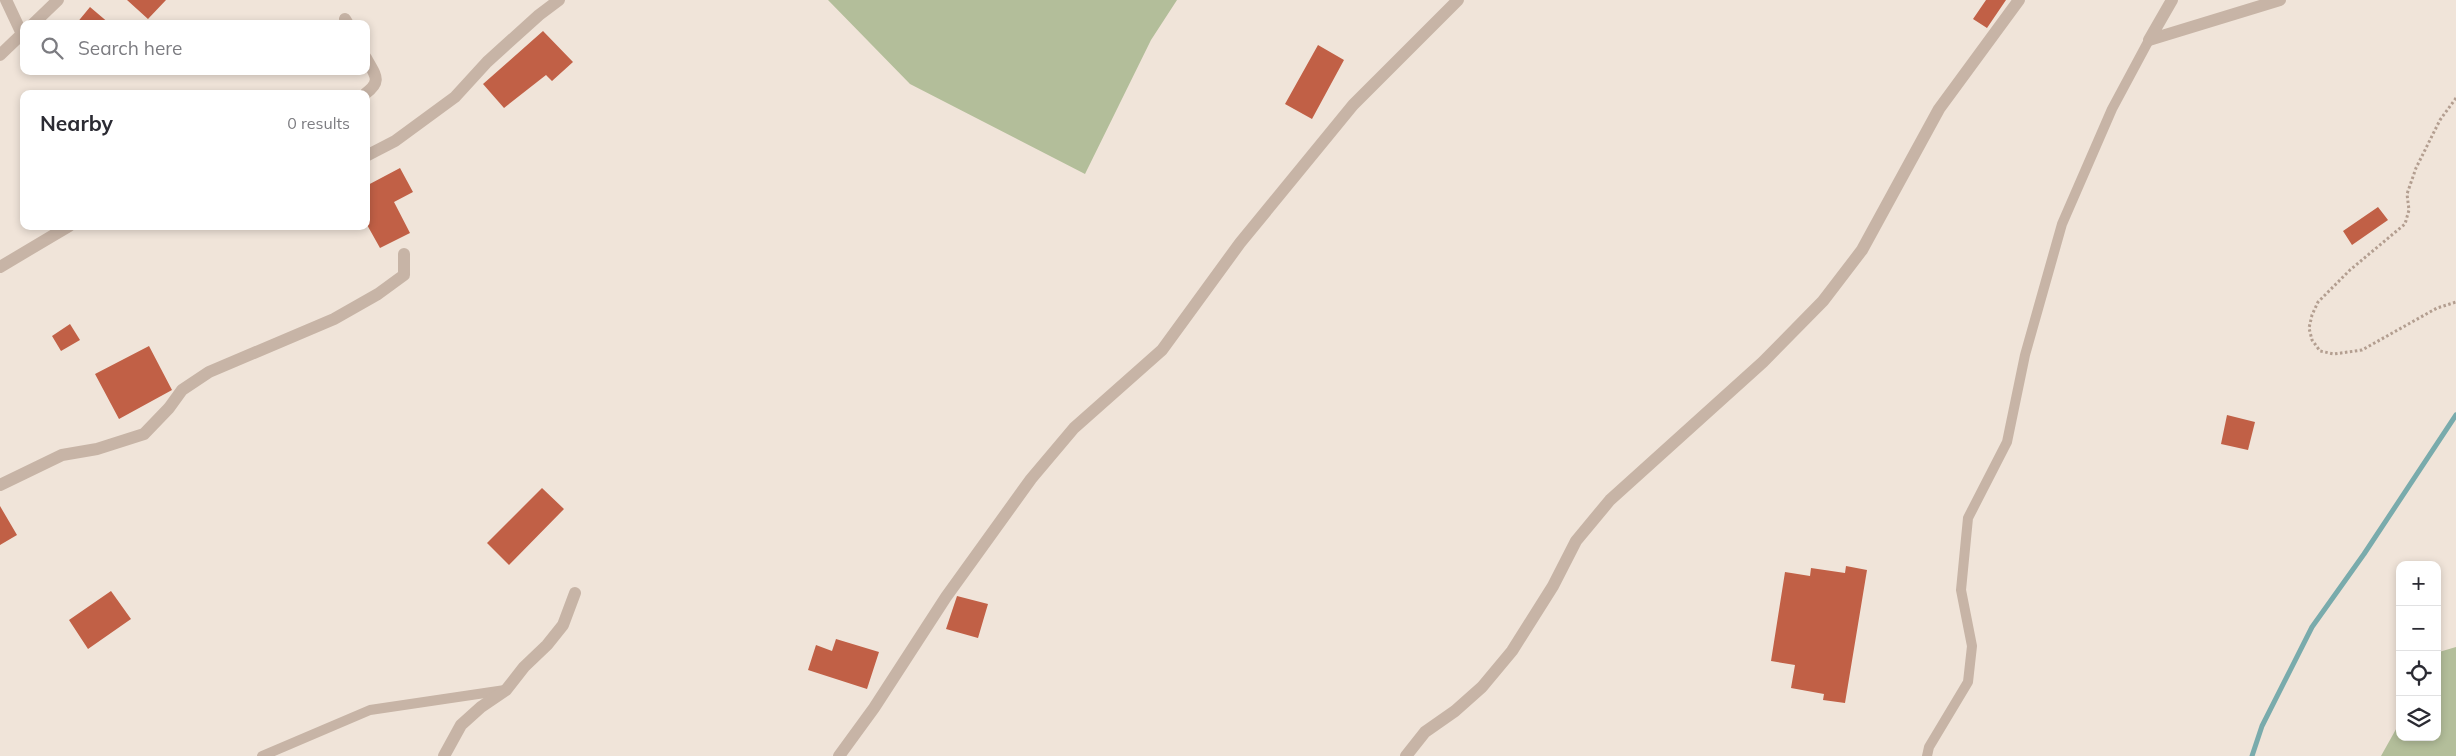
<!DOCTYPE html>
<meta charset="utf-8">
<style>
body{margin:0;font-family:Mulish,sans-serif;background:#f2f2f3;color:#2b2b33}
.controls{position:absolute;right:15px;bottom:15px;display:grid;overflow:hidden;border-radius:10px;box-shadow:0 2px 8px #0003}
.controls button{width:45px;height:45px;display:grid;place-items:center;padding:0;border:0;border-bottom:1px solid #e1e1e2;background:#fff;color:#2b2b33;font:25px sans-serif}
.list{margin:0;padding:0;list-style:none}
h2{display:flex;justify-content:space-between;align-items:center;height:65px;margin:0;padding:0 20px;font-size:21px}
h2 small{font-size:16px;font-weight:400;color:#7c7c81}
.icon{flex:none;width:28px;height:28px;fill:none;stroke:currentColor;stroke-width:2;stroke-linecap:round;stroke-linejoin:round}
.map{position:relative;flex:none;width:2456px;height:756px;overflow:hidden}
.search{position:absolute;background:#fff;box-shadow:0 2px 8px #0003;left:20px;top:20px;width:350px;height:55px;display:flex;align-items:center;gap:12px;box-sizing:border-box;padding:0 18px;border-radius:10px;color:#7c7c81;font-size:19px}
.panel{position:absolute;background:#fff;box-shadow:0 2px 8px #0003;left:20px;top:90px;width:350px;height:140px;border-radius:10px}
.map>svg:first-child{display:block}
.green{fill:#b3be9a}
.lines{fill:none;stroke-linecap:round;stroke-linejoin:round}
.stream{stroke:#79abac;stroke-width:5}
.building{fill:#c16046}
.path{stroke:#b39e90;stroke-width:3;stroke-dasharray:2.5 2.5;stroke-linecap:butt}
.service{stroke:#c7b4a6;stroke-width:10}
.minor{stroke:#c7b4a6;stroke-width:12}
</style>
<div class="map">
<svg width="2456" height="756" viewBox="0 0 2456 756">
<rect width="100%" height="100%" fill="#f0e4d9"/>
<path class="green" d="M828 0H1177L1151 40 1085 174 910 84Z
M2456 647V756H2381L2400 722V737H2437V655L2439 652Z"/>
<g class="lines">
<path class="stream" d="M2252 756 2262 726 2312 627 2364 554 2456 415"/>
</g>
<path class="building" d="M127 0H166L148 19Z
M1986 0H2006L1987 28 1973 19Z
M90 7 110 24H76Z
M543 31 573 62 552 81 546 75 504 108 483 84Z
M1318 45 1344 60 1312 119 1285 104Z
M400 168 413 192 394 202 410 233 380 248 366 223V186Z
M2378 207 2388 220 2352 245 2343 231Z
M70 324 80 340 61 351 52 336Z
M149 346 172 390 119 419 95 374Z
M2227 415 2255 422 2248 450 2221 444Z
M542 488 564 509 509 565 487 543Z
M0 506 17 535 0 545Z
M1846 566 1867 570 1845 703 1823 700 1824 694 1791 688 1795 665 1771 661 1785 572 1810 576 1811 568 1845 573Z
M111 591 131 619 88 649 69 620Z
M957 596 988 604 978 638 946 629Z
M836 639 879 652 867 689 808 670 816 645 832 651Z"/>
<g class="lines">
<path class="path" d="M2456 98 2440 120 2416 168 2407 194 2409 210 2405 224 2350 270 2318 302 2312 315 2309 328 2312 340 2320 351 2334 354 2362 350 2437 308 2456 302"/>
<path class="service" d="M262 756 370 710 505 690
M1927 756 1929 747 1968 682 1972 646 1961 590 1968 518 2007 442 2025 355 2062 224 2112 109 2149 40"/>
<path class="minor" d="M6 0 22 34
M345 19 348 24
M33 24 58 0
M2149 40 2280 0
M2149 40 2172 0
M0 55 24 32
M365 94C383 81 375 75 366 58
M366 156 395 141 455 97 487 62 539 15 559 0
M0 267 69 226
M0 485 62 455 97 449 144 434 169 408 182 390 209 372 334 319 378 294 404 275V254
M444 756 461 725 481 707 506 690 524 667 547 645 563 625 575 593
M839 756 874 708 946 597 1031 479 1074 428 1162 350 1240 243 1326 138 1353 105 1458 0
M1406 756 1425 732 1455 711 1482 687 1512 651 1553 586 1576 541 1610 500 1763 362 1823 301 1862 250 1939 109 2019 0"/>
</g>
</svg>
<div class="controls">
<button>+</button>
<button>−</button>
<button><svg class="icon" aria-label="locate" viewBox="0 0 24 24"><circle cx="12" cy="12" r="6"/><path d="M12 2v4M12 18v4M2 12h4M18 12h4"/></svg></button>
<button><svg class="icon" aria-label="layers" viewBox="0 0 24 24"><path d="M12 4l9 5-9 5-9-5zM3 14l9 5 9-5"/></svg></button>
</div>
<div class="search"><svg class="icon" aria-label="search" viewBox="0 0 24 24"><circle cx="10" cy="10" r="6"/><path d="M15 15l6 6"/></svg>Search here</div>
<section class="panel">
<h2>Nearby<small>0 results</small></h2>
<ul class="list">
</ul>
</section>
</div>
